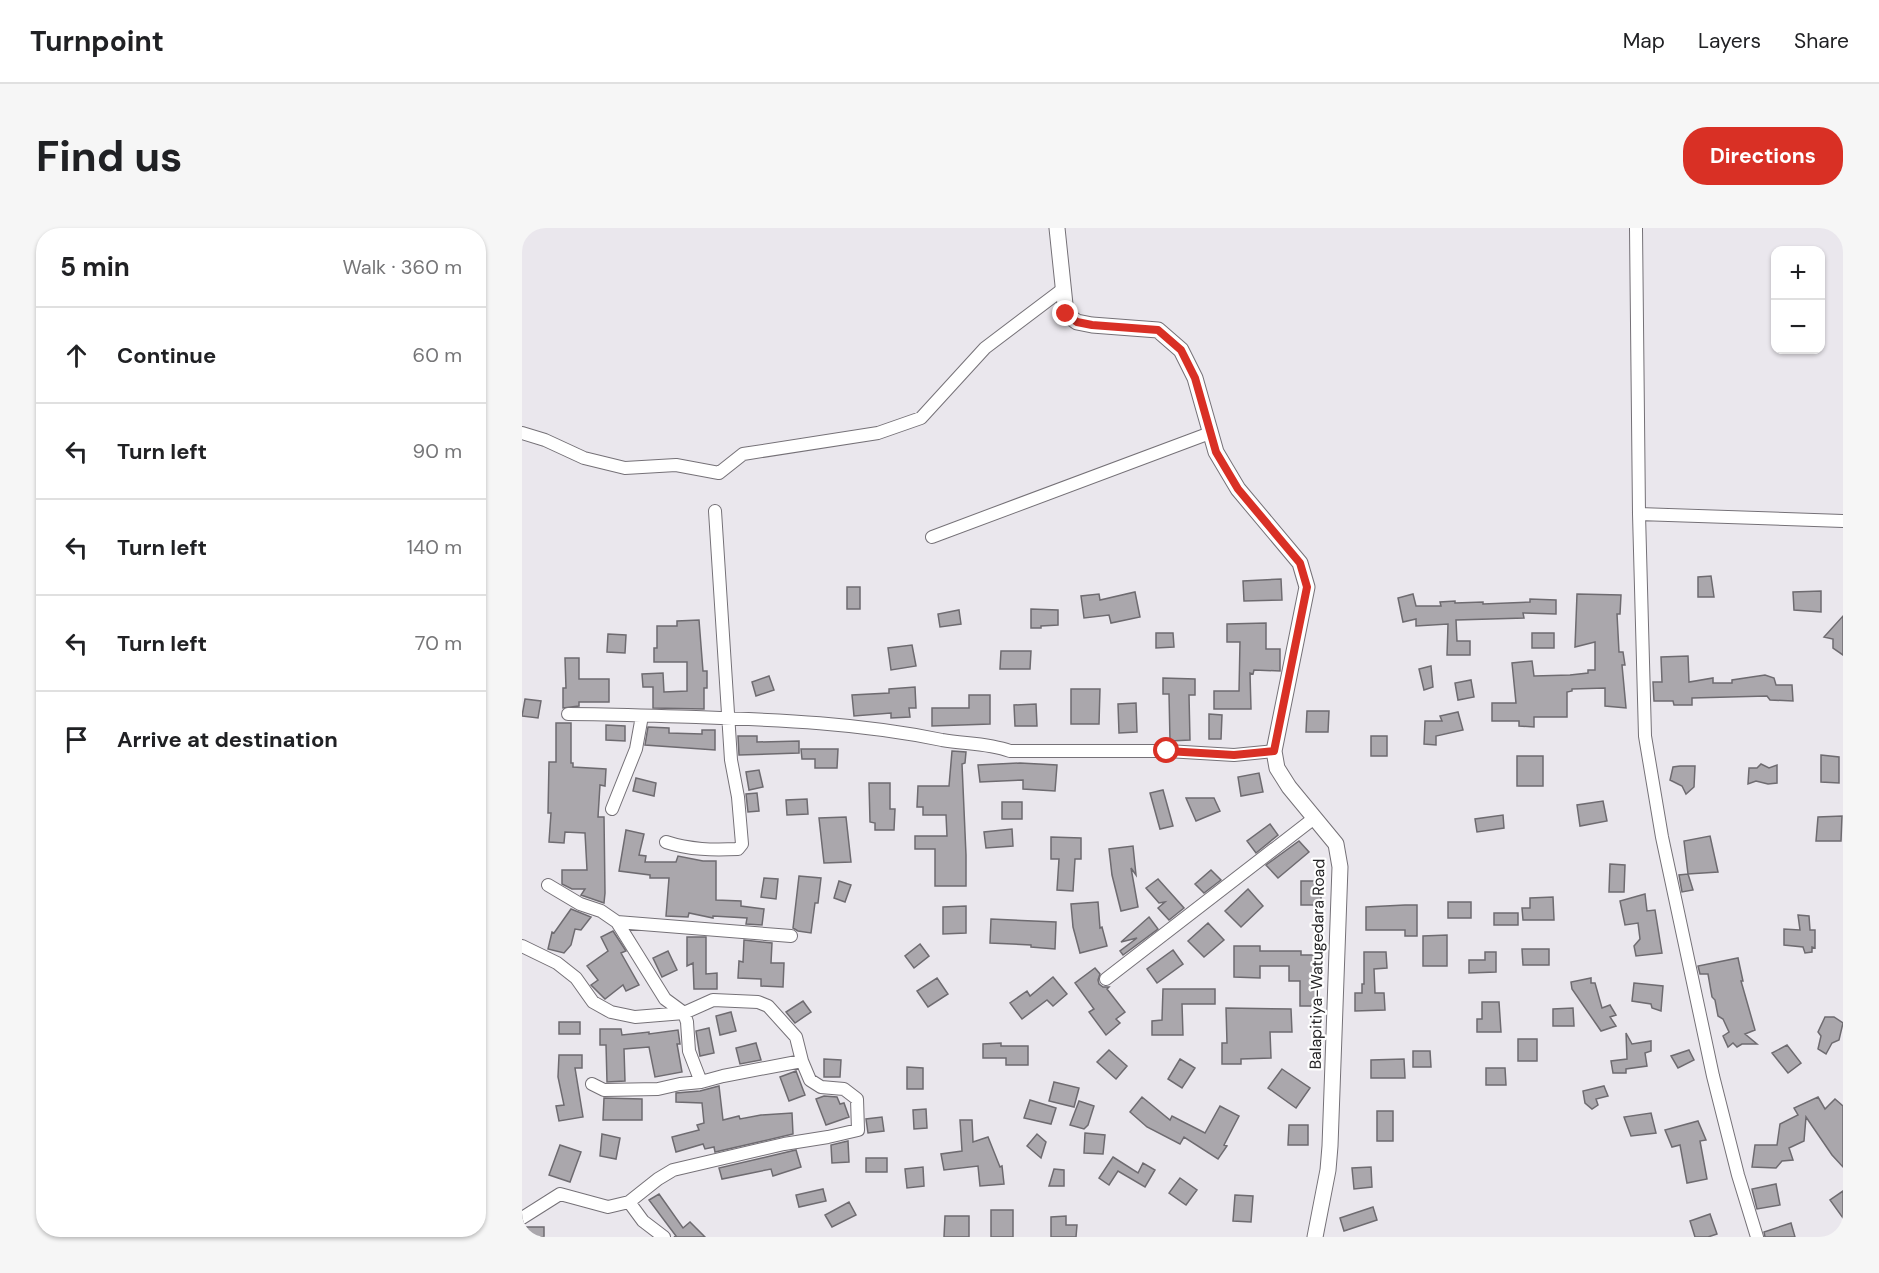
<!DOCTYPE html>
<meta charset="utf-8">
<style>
body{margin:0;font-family:"DM Sans",sans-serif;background:#f6f6f6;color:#202124}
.controls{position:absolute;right:18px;top:18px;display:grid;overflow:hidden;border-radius:12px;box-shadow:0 2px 4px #0004}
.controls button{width:54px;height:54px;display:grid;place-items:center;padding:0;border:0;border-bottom:2px solid #e0e0e0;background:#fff;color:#202124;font:30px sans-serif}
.stop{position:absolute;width:18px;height:18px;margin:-14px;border:4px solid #d93025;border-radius:50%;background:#fff}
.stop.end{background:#d93025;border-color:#fff;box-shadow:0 2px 6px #0008}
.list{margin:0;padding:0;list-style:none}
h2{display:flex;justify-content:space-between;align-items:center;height:78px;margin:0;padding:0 24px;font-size:26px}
h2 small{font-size:20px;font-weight:400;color:#757577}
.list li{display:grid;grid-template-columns:39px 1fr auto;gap:18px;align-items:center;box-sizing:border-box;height:96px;padding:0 24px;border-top:2px solid #e0e0e0}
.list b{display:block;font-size:22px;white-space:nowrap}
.list em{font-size:20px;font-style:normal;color:#757577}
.icon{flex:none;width:33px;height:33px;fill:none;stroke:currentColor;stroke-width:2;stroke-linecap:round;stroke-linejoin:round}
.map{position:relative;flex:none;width:1321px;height:1009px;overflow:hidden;border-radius:24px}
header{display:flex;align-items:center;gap:36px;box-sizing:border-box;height:84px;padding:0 30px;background:#fff;border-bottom:2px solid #e0e0e0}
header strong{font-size:28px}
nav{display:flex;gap:33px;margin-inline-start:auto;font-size:21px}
.intro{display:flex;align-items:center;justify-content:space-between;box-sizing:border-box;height:144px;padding:0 36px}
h1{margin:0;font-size:42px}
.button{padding:15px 27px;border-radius:24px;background:#d93025;color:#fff;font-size:21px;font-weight:700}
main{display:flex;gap:36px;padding:0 36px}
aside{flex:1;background:#fff;border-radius:24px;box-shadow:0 2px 4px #0004}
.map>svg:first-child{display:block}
.building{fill:#aaa7ac;stroke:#6e6b70;stroke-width:1.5}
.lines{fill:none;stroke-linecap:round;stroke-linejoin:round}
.minor-casing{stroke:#757177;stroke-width:14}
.major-casing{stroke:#757177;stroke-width:17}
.minor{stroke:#fff;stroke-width:12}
.major{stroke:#fff;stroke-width:15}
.route{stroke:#d93025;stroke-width:8}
.labels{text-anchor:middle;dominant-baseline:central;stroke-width:4.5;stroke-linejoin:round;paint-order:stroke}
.street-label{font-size:16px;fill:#262527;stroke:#fff}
</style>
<header>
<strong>Turnpoint</strong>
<nav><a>Map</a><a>Layers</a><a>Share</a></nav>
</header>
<div class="intro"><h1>Find us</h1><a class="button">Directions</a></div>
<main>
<aside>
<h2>5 min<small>Walk · 360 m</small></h2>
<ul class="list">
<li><svg class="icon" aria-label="ahead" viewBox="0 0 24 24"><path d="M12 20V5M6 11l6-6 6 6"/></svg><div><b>Continue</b></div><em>60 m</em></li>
<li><svg class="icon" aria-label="left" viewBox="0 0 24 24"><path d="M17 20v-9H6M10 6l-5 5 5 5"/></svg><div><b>Turn left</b></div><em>90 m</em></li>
<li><svg class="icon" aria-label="left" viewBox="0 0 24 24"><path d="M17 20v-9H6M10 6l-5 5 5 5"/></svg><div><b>Turn left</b></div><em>140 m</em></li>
<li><svg class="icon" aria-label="left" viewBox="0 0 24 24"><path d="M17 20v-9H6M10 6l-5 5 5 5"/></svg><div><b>Turn left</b></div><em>70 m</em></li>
<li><svg class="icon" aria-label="arrive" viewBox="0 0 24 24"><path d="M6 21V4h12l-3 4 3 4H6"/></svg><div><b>Arrive at destination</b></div></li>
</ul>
</aside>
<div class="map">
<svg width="1321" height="1009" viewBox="0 0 1321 1009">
<rect width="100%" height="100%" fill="#eae7ed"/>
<path class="building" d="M1189 348 1192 369H1176V349Z
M759 351 760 372 722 373 721 353Z
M325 359H338V381H325Z
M1299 363V384L1272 382 1271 364Z
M613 364 618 389 589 395 587 387 562 390 559 368 577 366 578 372Z
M891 366 894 378H919L918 374 933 373V375L961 374V376L1008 374V371L1034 372V386L1001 385 1002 390 934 392 935 413H948V427H925L926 396 894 398V391L881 394 876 370Z
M1055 366 1099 367 1098 386H1095L1097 424H1101L1103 437H1100L1104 480 1083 478V460L1050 461V463L1045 464V489H1012V499L997 498V493H970V475H994L990 435 1010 433 1012 448 1048 447 1066 445V442H1073V414L1053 419Z
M509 381 536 382V397L519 398V400H509Z
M437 382 439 396 418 399 416 386Z
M1321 388V427L1311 420V411L1302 409Z
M177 392 181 443H185V460H182V481L131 480V459H121L120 446 141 445 142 464 165 463V434H132V420H135V398H155V393Z
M744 395V421H758V443L732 442 731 446 728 445 729 481H692V463H717L718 414H705V396Z
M634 405H651L652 419 634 420Z
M1010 405H1032V420H1010Z
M86 406 104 407 103 425 85 424Z
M390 417 394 438 369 442 366 420Z
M479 423H509L508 441H478Z
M1166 428 1167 454 1191 450V455H1210V452L1243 447 1252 450 1254 457H1270L1271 473 1248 472 1245 468 1170 470V477H1152L1151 473H1132L1131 454H1140L1139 429Z
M43 430H57V451H87V474H57V478L41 480V460H44Z
M909 438 911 459 902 462 897 441Z
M247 448 252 462 234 468 230 454Z
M641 450 673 451V467H667L668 512 648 513 647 466H641Z
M949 452 952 469 936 472 933 455Z
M393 459 394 480H387L388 489 369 490V485L332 488 330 467 367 465V461Z
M549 461H578L577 496H549Z
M447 467H468V496L410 498V480H447Z
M3 471 19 473 16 490 0 488Z
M614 475 615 504 597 505 596 476Z
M514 476 515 498H493L492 477Z
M785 483H807L806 504H784Z
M936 484 941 502 914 508V517L902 516 903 493H920L918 488Z
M687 486 700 487 699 511H687Z
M34 495H49V535H51V539L84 541 83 558 78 557 76 589H82L83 665 82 675 59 667 63 661H50L40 656V642H65L63 605 43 604 42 615 27 614 29 585H26L27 534H34Z
M84 497 103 498V513L84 512Z
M126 499 147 500V505L180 506V502H193V522L123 517Z
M216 508H235V514L277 513V525L217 527Z
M849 508H865V528H849Z
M279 521H316L315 540H293V531H280Z
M430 523 444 524 443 535 440 536 444 627V658H413V621H393V608H425L424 587H401V579H395L396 558H427Z
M1299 527 1317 529V555L1299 554Z
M995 528H1021V558H995Z
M498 535 535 537 533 563 501 561V552L458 554 456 537Z
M1239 536 1247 540 1255 537V555L1246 556 1234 553 1226 556 1227 540H1235Z
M1158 538H1173L1172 559 1164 566 1160 558 1148 552 1151 539Z
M237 542 241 559 227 562 224 544Z
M737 545 741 564 719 568 716 549Z
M114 550 134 555 132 568 111 563Z
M347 555H368V581H373L372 602H353V595L348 594Z
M641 562 651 598 638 601 628 565Z
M235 565 237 583 226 584 224 566Z
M664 570H692L698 583 674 593Z
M285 571 286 586 265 587 264 572Z
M1081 573 1085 593 1058 598 1055 577Z
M480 574H500V591H480Z
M981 587 982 600 955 604 953 591Z
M1320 588 1319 613H1294L1296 589Z
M324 589 329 634 302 635 297 590Z
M748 596 756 607 734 625 725 613Z
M490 601 491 618 464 620 462 604Z
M104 602 122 606 117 627 124 628 123 634H154L156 628 181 633H194V672L219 673V678L242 681 240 697 224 696 225 690 191 688V690L167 685 166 689 144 688 147 650H128V647L97 643Z
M1188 608 1196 644 1166 646 1162 613Z
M529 609 559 610V631H553L551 663 535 662 537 631H529Z
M777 613 787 624 756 650 744 637Z
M611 618 614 647 609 640 616 679 599 683 590 647 587 621Z
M1088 636 1103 637 1102 664H1087Z
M689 642 699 652 682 665 673 656Z
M1166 646 1171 662 1160 664 1157 647Z
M277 648 299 650 296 675H293L289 705 276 703 271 700Z
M242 650 256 651 254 671 239 669Z
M636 651 662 680 647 692 636 680 643 674 637 675 624 660Z
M317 653 329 657 323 674 312 670Z
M779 653H799V677H779Z
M726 661 741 678 719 699 703 683Z
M1123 666 1125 683 1133 682 1140 725 1114 728 1112 718 1118 711 1116 695 1103 697 1098 673Z
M1031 669 1032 692H1001L1000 680H1008V670Z
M576 674 578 700 580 699 585 718 558 725 551 699 549 676Z
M926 674H949V690H926Z
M883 677H895V708H883V702H844V679Z
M444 678V705L421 706V679Z
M49 681 69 689 59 702 53 701 49 717 42 725 26 721 30 704 32 705Z
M972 685H996V697H972Z
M1276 687 1287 688 1288 702H1293V720L1290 719V724L1283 725 1281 719 1262 717V701L1278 702Z
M627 689 636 701 601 727 598 723 615 710 599 714Z
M469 691 534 694 533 721 509 719V717L468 715Z
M686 695 702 712 682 729 666 713Z
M91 703 104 723 99 725 117 757 104 763 101 757 83 771 69 757 76 752 65 738 86 723 79 709Z
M925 707V738H901V708Z
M165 709H184V746L195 745V761H172L171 735 165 738Z
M222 712 250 715 249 735H262L261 759 239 758V751L216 750 217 733 221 734Z
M398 716 407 728 392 740 383 728Z
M712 718H738V723H779V727H795L798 778H778V753H767V738H738V750L712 749Z
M1000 721H1027V737H1001Z
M651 722 661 736 635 755 625 741Z
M146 723 155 742 140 749 131 730Z
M842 724H864L865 740 852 741 853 765H862L863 782 833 783V765H840V756H842Z
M963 724H974V744L947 745V732H963Z
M1216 730 1221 753H1219L1233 802 1223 806 1235 816H1220L1215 819 1211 815 1206 819 1201 808 1207 804 1201 791 1196 788 1193 772 1190 769 1186 746H1178L1176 738Z
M573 740 578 746 576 752 577 756 581 759H587L585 761 603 784 594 791 598 795 584 807 567 784 572 781 553 755Z
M531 749 545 766 531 778 525 772 500 791 488 775 505 763 508 768Z
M415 750 426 766 406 779 395 763Z
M1069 750V755H1073L1080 780 1088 777 1094 787 1088 789 1094 798 1079 803 1050 761 1049 754Z
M1112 755 1141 758 1139 783 1130 780 1129 776 1110 773Z
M641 761H693V776H660L661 807H630V793L640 792Z
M281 773 289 784 273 795 264 784Z
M960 774H977L979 804H955V791H960Z
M704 780 769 781 770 804H748L749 830 719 831V836H700V815H705Z
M1051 780 1052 798H1031V781Z
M209 784 214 803 198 807 194 788Z
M1303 789H1312L1321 795 1317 812 1310 815 1304 826 1296 821 1299 808 1296 804Z
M37 794H58V806H37Z
M187 800 192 825 178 828 174 803Z
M78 801H99L100 807 127 804V806L156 802 158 816H155L160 844 133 849 127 819 102 821 103 853 85 854 84 817H78Z
M1104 805 1110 816 1129 813V823L1123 825 1125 838 1104 841V845H1091L1089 833 1105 831Z
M996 811H1015V833H996Z
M234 815 239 832 218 836 214 820Z
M479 815V818H506V837H484V830H461V816Z
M1265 817 1279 835 1266 845 1250 825Z
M587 822 605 838 594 851 575 834Z
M1167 822 1172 832 1156 840 1149 828Z
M891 823H908L909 839H891Z
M37 827H60V840H53L61 889 37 893 34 878 42 877 36 849Z
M302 831 319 832 318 849H302Z
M658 831 673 840 660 860 646 851Z
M882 831 883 850H849V832Z
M385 839 401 840V861H385Z
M964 840H983L984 857H964Z
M760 841 788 860 774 880 746 860Z
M274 843 283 867 267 873 258 849Z
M532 854 557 860 552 879 527 873Z
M197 858 201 892 217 888 218 891 239 887 270 885 271 906 193 924 192 919 183 921 181 916 154 924 150 909 177 902 175 897 182 895 180 875 154 874V865L178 863Z
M1082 858 1086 868 1074 871 1076 877 1070 881 1063 875 1061 863Z
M302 868 315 869 318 876 322 875 327 889 304 897 294 871Z
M620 869 648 892 650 888 683 905 698 878 717 888 702 917 705 918 696 931 662 909 658 916 625 899 608 884Z
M1296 869 1303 881 1313 871 1321 878V939L1310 927 1284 889 1282 913 1267 920 1271 932 1260 933 1254 940 1230 939 1233 917H1255L1258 896 1276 887 1272 880Z
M82 870 120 871V892H81Z
M508 872 534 880 529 896 502 890Z
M557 873 572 878 566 897 562 901 548 897Z
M404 881 405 900 392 901 391 882Z
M855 883H871V913H855Z
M1129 885 1134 905 1109 908 1102 889Z
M360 889 362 903 346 905 344 891Z
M438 892H450L451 914 466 909 478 939 480 938 482 956 458 958 456 938 422 942 419 926 440 923Z
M1176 893 1184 912 1178 913 1185 951 1165 955 1158 917 1150 919 1143 902Z
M767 897H786V917H766Z
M563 905 583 907 581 926 562 925Z
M80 906 98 910 94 931 78 928Z
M515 906 524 914 519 930 505 918Z
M326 913 327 934 310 935 309 917Z
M38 917 59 924 48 954 27 947Z
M274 922 279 939 251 948 249 941 200 951 197 940Z
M591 929 616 945 621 935 633 942 623 959 596 943 587 957 577 950Z
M344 930H365V944H344Z
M401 939 402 958 385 960 383 941Z
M849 939 850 959 832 961 830 940Z
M532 941 542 942V958H527Z
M658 950 675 962 664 977 647 965Z
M1254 956 1258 977 1235 981 1230 961Z
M301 961 304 973 277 979 274 967Z
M1321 963V990L1308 972Z
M137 966 161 1000 168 994 183 1009H152L154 1008 127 972Z
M713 967 731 968 729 994 711 993Z
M327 974 334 987 310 999 303 987Z
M851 979 855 992 822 1003 818 990Z
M469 982H491V1009H469Z
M1188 986 1195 1006 1186 1009H1173L1168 993Z
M423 988H447V1009H422Z
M544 988V997H555L554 1009H529V989Z
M1269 995 1273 1009H1243L1242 1004Z
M2 999H22V1009H2Z"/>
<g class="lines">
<defs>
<path id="minor" d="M1114 0 1117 286 1123 508 1140 609 1191 848 1216 947 1235 1009
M0 205 23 212 62 230 103 240 154 237 197 245 221 226 356 205 399 190 463 120 541 61
M1117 286 1321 293
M410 309 688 205
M46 486C89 486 132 488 174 489 258 492 338 495 420 512 443 516 466 515 488 523H645L712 527 752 523
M90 581 114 521 120 488
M144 614C168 622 191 622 216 621L220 616 216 569 209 532 193 283
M26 657 58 676 79 683 95 694 143 771 162 785 165 794 167 823 179 854
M95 694 269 708
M0 718 35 735 54 750 71 774 89 784 113 789 162 785 191 772 236 774 246 778 274 809 280 833 288 852 299 859 322 861 335 871 336 902 306 909 262 916 151 942 136 951 107 974 86 979 38 966 0 990
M584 751 791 591
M70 856 82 862 136 861 158 856 179 854 201 848 280 833
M107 974 121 993 142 1009"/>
<path id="major" d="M535 0 544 86 555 94 570 97 636 102 659 122 673 150 694 224 716 261 778 335 785 359 752 523 755 540 767 559 814 616 818 639 808 918 806 942 793 1009"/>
</defs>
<use href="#minor" class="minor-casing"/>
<use href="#major" class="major-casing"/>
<use href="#minor" class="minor"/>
<use href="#major" class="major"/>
</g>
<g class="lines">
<path class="route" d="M544 86 555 94 570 97 636 102 659 122 673 150 694 224 716 261 778 335 785 359 752 523 712 527 645 523"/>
</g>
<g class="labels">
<g class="street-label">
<text transform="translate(795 736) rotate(-89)">Balapitiya-Watugedara Road</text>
</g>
</g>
</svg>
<div class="controls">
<button>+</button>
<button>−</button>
</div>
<div class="stop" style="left:645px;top:523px"></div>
<div class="stop end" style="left:544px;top:86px"></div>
</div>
</main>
